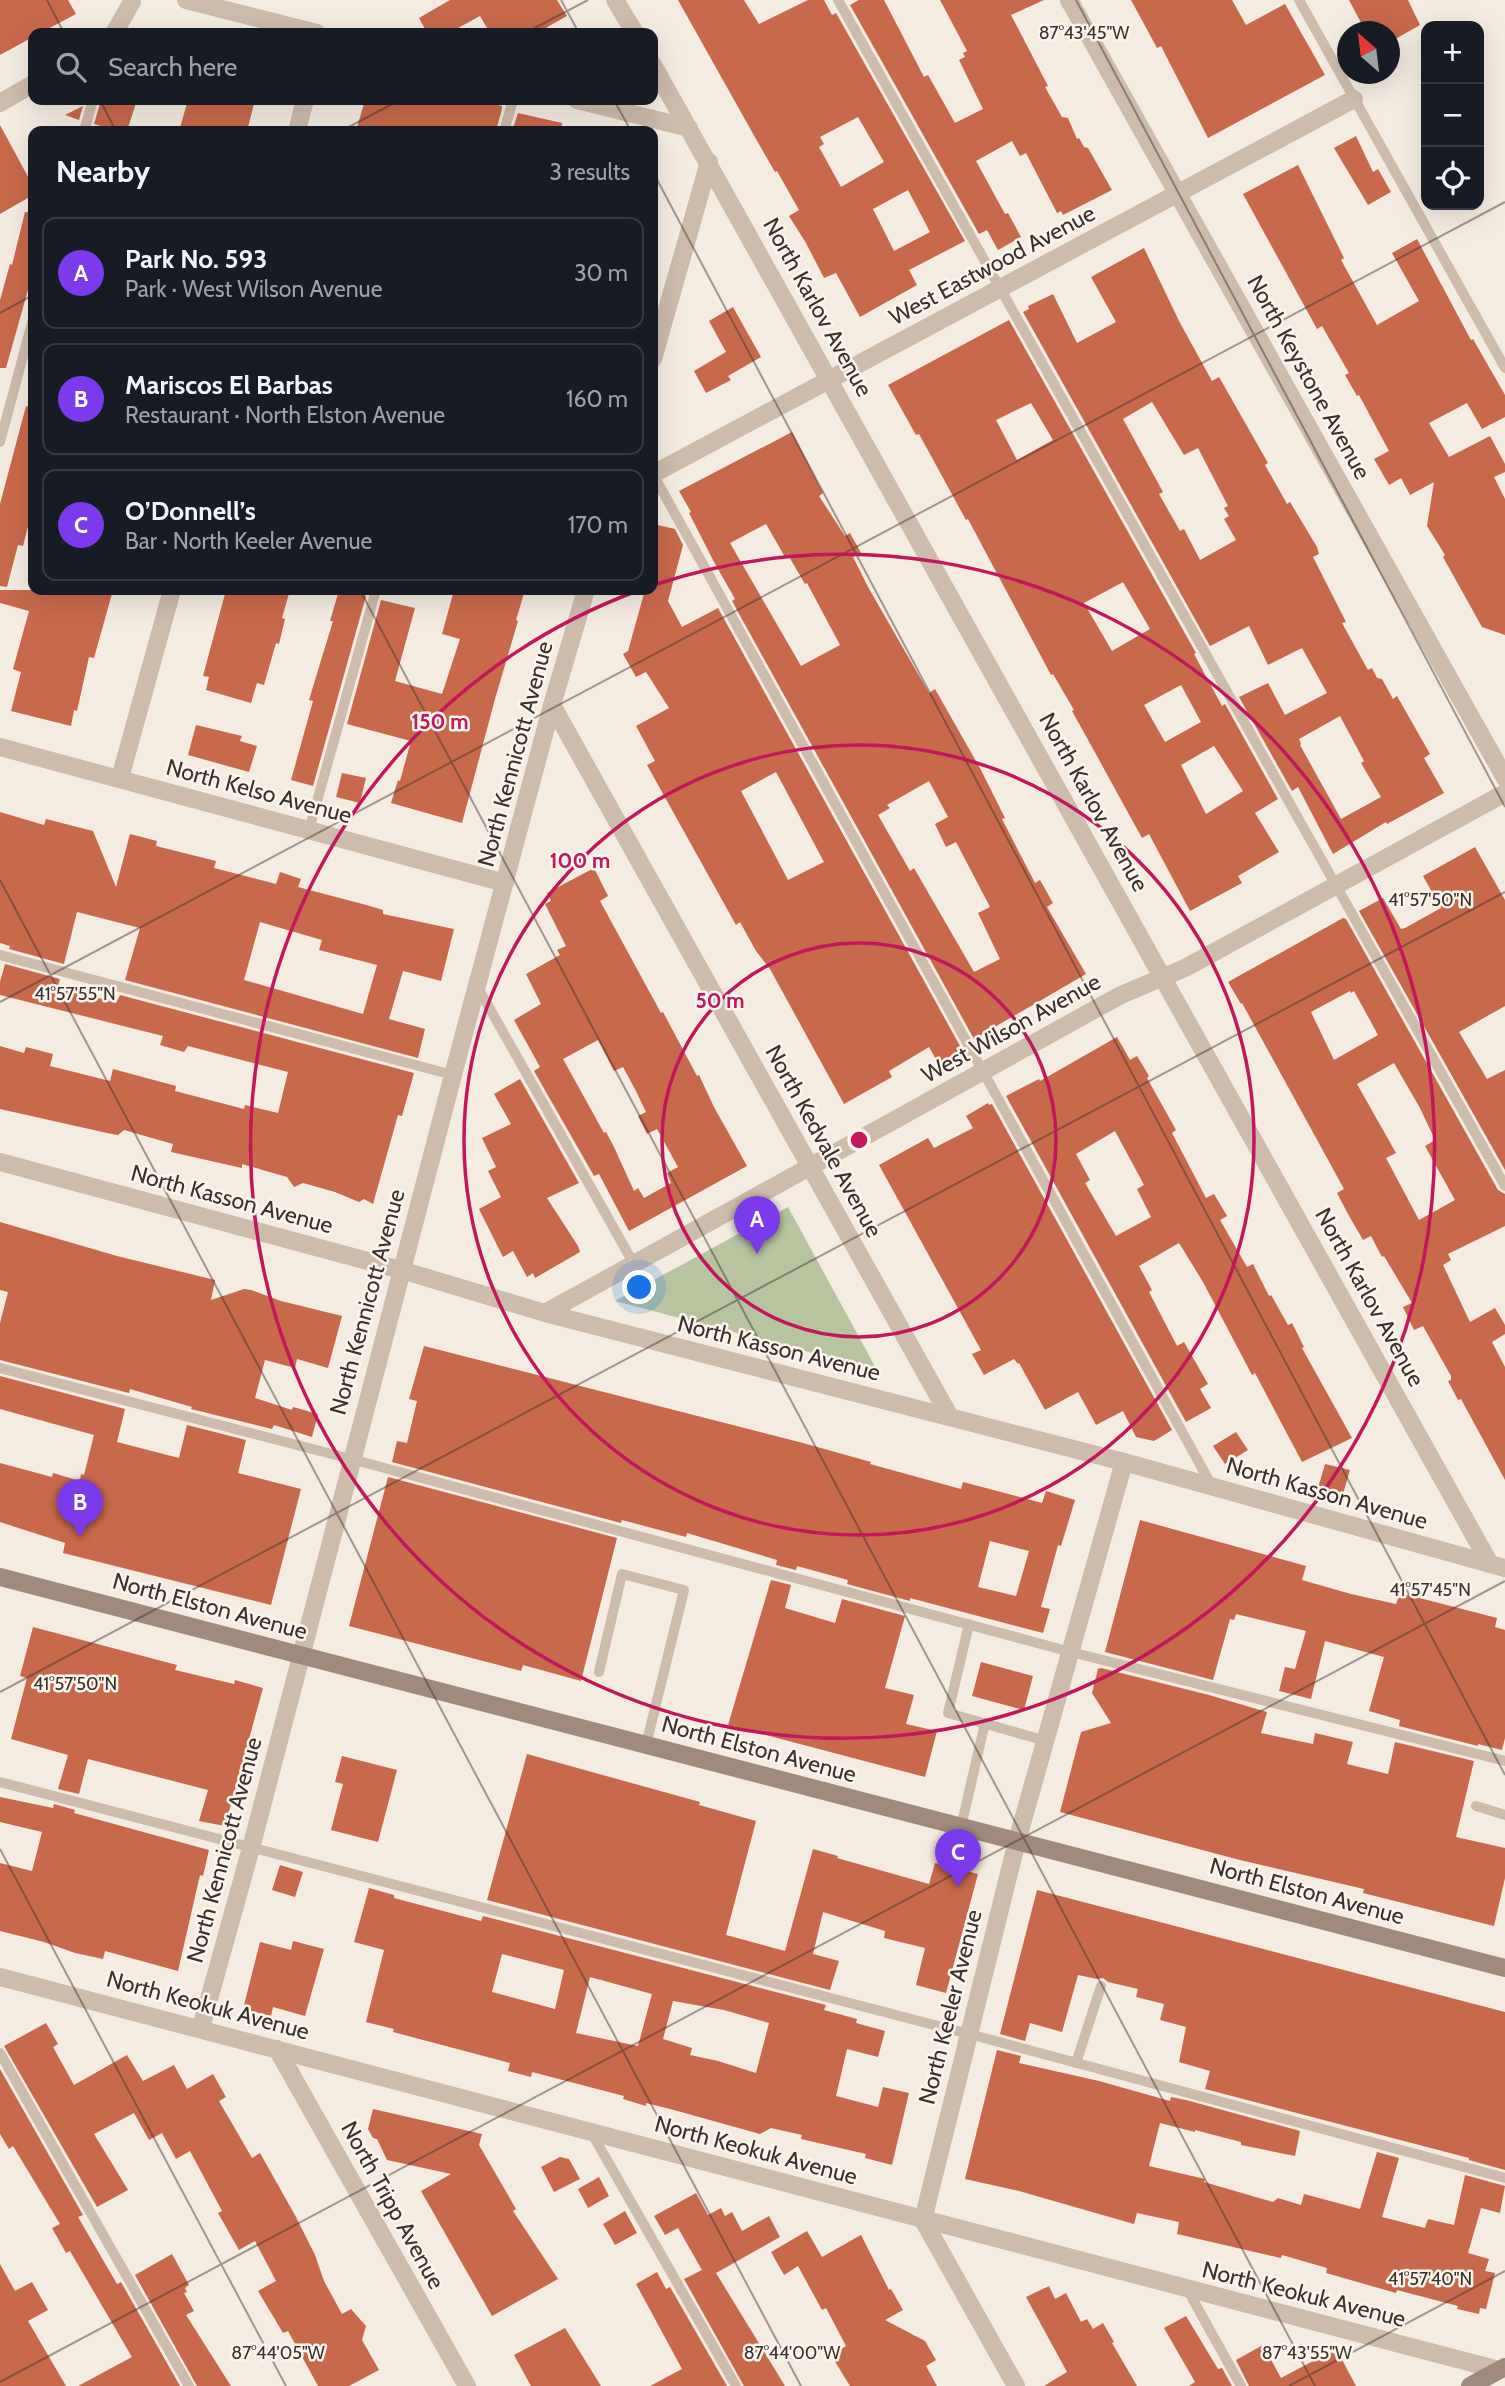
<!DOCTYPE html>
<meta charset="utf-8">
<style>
body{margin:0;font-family:Cabin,sans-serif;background:#20242c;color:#f1f3f6}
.controls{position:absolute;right:21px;top:21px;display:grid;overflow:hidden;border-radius:14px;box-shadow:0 7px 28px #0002}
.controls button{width:63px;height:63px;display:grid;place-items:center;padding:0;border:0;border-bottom:2px solid #363941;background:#171b24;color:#f1f3f6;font:35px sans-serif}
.compass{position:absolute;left:1337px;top:21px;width:63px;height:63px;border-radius:50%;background:#171b24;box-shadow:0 7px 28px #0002;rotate:332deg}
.you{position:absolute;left:640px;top:1288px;width:24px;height:24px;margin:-18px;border:5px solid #fff;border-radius:50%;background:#1a73e8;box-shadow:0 0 0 10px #1a73e833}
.badge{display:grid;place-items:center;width:46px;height:46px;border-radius:50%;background:#7c3aed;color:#fff;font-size:23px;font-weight:700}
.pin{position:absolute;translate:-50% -58px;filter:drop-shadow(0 2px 4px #0008)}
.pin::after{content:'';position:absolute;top:37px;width:24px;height:21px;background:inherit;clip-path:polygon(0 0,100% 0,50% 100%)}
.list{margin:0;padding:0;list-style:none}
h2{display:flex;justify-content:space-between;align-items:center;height:91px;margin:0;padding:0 28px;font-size:30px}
h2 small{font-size:23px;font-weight:400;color:#9ea1a6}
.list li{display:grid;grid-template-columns:46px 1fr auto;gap:21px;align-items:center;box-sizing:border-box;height:112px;margin:0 14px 14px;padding:0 14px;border:2px solid #363941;border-radius:14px}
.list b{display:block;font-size:26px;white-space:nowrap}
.list p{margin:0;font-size:23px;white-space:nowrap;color:#9ea1a6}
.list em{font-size:23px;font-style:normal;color:#9ea1a6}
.icon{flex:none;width:38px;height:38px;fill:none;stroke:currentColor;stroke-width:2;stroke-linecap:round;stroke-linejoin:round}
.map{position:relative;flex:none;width:1505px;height:2386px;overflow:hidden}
.search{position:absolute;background:#171b24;box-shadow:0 7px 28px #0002;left:28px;top:28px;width:630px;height:77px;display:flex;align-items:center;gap:18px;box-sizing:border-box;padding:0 24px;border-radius:14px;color:#9ea1a6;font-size:26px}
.panel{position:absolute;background:#171b24;box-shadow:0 7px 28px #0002;left:28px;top:126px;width:630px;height:469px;border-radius:14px}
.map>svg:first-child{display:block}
.green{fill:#b8c4a0}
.building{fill:#c8694b;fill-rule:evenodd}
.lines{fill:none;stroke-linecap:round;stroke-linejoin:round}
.service{stroke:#cdbbac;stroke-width:10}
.minor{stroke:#cdbbac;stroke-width:18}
.secondary{stroke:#a18a7d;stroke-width:18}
.ticks{fill:none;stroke:#3b302b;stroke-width:2;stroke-opacity:0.45}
.ring{fill:none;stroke:#c2185b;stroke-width:3.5}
.labels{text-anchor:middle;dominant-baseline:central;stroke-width:5;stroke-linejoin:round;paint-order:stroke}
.street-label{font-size:23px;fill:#3b302b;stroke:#fbf5ee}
.ticks-label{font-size:18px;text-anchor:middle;fill:#3b302b;stroke:#fbf5ee;stroke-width:5;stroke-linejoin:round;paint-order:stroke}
.centre{fill:#c2185b;stroke:#fbf5ee;stroke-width:3.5}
.ring-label{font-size:21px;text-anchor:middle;font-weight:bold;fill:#c2185b;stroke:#fbf5ee;stroke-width:5;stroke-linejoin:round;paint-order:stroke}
</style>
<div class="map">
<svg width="1505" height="2386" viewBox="0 0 1505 2386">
<rect width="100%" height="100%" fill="#f4ebe1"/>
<path class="green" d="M788 1207 877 1370 615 1301Z"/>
<path class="building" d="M0 0H68L76 14 40 33H33V37L0 55Z
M450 0H557L567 16 537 33H490L480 16 449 33H427L419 18Z
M678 0H744L759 24 808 0H824L832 15 836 13 965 241 909 270 917 285 860 317 836 273 824 278 806 243 789 216 799 210 777 171 775 172 756 139ZM858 117 884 162 841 187 819 147 824 144 820 137ZM908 190 930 232 894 251 873 209Z
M859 0H884L924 77 928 75 955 123 983 109 959 60 965 57 963 53 967 51 940 0H1044L1011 15 1048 86 1045 87 1062 117 1068 118 1077 139 1079 138 1084 147 1088 148 1112 190 1063 215 1061 211 1057 213 1026 153 1020 156 1012 141 976 161 1005 214 1008 213 1021 237 998 250 987 230 979 234 850 5Z
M1131 0H1232L1246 25 1285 4 1325 75 1208 138 1161 46 1157 48Z
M1349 0H1408L1420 25 1390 42V32H1366Z
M101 100H137L127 131H118L94 124Z
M188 100H255L247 131H179Z
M365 100H476L502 106V109L496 131H356Z
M83 106 79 120 65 115Z
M518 113 562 123 561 131H512Z
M0 125 33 186V195L0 214Z
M1356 136 1373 172 1378 169 1391 192 1368 205 1334 148Z
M1298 165 1344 258 1341 260 1377 325 1419 301 1392 253 1417 239 1471 340 1473 339 1505 395V417L1482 429 1467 403 1429 423 1449 457 1490 436 1505 464V472L1494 477 1505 499V635L1482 627 1443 557 1445 555 1427 526 1434 482 1410 495 1401 478 1389 485 1374 459 1389 451 1359 395 1357 396 1345 375 1349 373 1322 326 1317 329 1243 194Z
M25 212 33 213V272L6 368H0V300L10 264 12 265Z
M1144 248 1179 321 1212 381 1219 377 1268 463 1265 465 1287 504 1290 502 1317 547 1319 554 1313 557 1346 622 1342 623 1368 670 1372 668 1377 678 1382 679 1393 699 1397 696 1430 754 1424 758 1444 793 1387 824 1386 822 1333 854 1298 787 1292 791 1239 697 1268 683 1285 715 1327 693 1302 648 1268 665 1249 626 1210 646 1023 312 1029 309 1028 306 1053 294 1077 343 1116 322 1091 277ZM1152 402 1184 455 1198 448 1228 506 1224 508 1229 516 1224 519 1236 540 1200 560 1184 529 1180 531 1159 494 1163 492 1123 419ZM1340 716 1364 761 1361 763 1381 797 1341 819 1300 745 1301 744 1299 739Z
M733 307 761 357 728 376 731 380 706 393 694 371 726 352 709 321Z
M1009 320 1196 653 1194 654 1222 706 1225 704 1278 799 1255 813 1279 852 1238 876 1242 883 1190 911 1149 834 1142 838 1087 738 1072 711 1074 710 1053 674 1051 675 968 519 966 520 919 434 916 435 888 385ZM1031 403 1053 440 1017 460 996 420ZM1123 582 1150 629 1112 651 1084 603ZM1181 685 1201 722 1165 742 1144 705ZM1214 746 1243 791 1206 814 1181 765Z
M26 406 33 407V507L23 546 18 545 7 587 0 586V504Z
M792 432 823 493 819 496 845 536 850 533 861 553 853 557 868 587 929 693 935 689 981 770 1005 818 1002 819 1035 883 1040 880 1053 903 1047 907 1086 974 974 1039 732 601 735 599 713 560 689 513 691 512 679 491ZM766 524 785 557 788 555 805 584 807 583 840 645 801 666 730 543ZM929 781 948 817 935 824 946 847 956 842 990 907 978 913 1000 959 974 972 914 868 910 871 878 815 890 808 887 805Z
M653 524 675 529 683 545 668 601 682 627 718 608 960 1046 956 1048 958 1052 938 1063 929 1047 889 1071 892 1077 844 1104 770 969 756 951 740 922 736 925 647 765 655 761 636 726 669 708 646 672 636 677 623 654 628 651 645 590H653ZM776 772 824 862 788 880 741 791Z
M0 590H113L94 658 89 657 77 711 74 710 71 726 11 711 21 672 13 669 29 611 0 603Z
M226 590H290L282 618 285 619 279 644 276 643 264 685 257 683 251 703 206 690 209 677 203 676Z
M339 590H365L364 595 366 596 313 786 291 780 313 701 309 700 333 621H330Z
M454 590H525L516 620 518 621 495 699 462 823 391 803 398 780 400 781 411 741 347 724 381 600 415 608 395 681 442 694 460 639 442 634Z
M196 725 242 736 240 741 257 746 249 772 188 755Z
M342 773 366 778 360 803 336 797Z
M0 812 44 825 46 819 93 831 116 887 130 834 157 841 156 846 216 861 214 868 276 884 280 872 301 879 298 887 370 906 383 910V914L454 929 441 981 403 971 389 1019 425 1029 418 1058 125 980 140 928 77 912 64 964 9 949 10 946 0 943ZM260 922 322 940 319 950 377 965 363 1014 244 980Z
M1475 847 1505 900V1006L1459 1032 1487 1079 1505 1070V1170L1359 911 1383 898 1401 929 1405 928 1441 908 1423 876Z
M594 868 608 896 600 901 661 1013 663 1012 697 1076 699 1075 714 1107 747 1166 629 1231 599 1174 594 1176 534 1071 540 1067 514 1020 541 1004 526 974 560 955 557 950 566 946 545 904 551 901 547 893ZM598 1040 614 1071 623 1067 636 1091 646 1112 638 1116 647 1134 657 1129 678 1167 667 1173 671 1183 644 1198 638 1188 634 1191 614 1147 606 1132 604 1133 563 1059Z
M1343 918 1346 919 1498 1190 1505 1194V1226L1448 1254 1451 1260 1443 1265 1470 1322 1495 1308 1505 1325V1334L1492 1342 1505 1367V1480L1461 1399 1458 1400 1448 1381 1451 1380V1376L1423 1326 1414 1330 1403 1307 1412 1303 1384 1256 1382 1257 1371 1236 1363 1240 1348 1214 1337 1193 1344 1189 1242 1003 1241 1004 1228 982ZM1350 991 1351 993 1354 991 1378 1035 1334 1060 1311 1012ZM1394 1063 1420 1108 1435 1140 1425 1146 1455 1200 1419 1220 1386 1158 1396 1153 1357 1084Z
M5 964 60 979 58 986 116 1003 120 995 414 1073 402 1116 398 1115 373 1204 364 1199 359 1202 335 1192 303 1183 294 1187 287 1177 242 1164V1168L171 1152 173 1144 124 1130 118 1135 107 1133 0 1109V1046L24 1053 26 1047 53 1054 50 1066 110 1081 113 1069 176 1086 175 1091 244 1109 245 1105 278 1113 288 1072 188 1046 184 1052 160 1045 163 1036 0 995V982Z
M1117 1037 1130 1060 1137 1056 1149 1076 1147 1078 1176 1130 1172 1133 1206 1198 1214 1194 1227 1216 1220 1220 1247 1267 1253 1264 1269 1296 1271 1295 1288 1325 1292 1323 1304 1347 1302 1348 1352 1438 1302 1462 1255 1373 1252 1375 1203 1282 1179 1243 1139 1266 1152 1290 1149 1292 1177 1346 1184 1342 1208 1384 1200 1389 1211 1408 1186 1422 1006 1096 1039 1079 1040 1081ZM1115 1131 1144 1185 1137 1189 1151 1217 1116 1236 1085 1183 1090 1180 1076 1154Z
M520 1079 579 1183 547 1198 578 1246 580 1252 535 1278 533 1273 527 1277 513 1251 503 1257 479 1209 501 1197 488 1171 496 1167 482 1138 511 1124 494 1094Z
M988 1103 989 1105 992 1104 1172 1430 1154 1441 1136 1437 1123 1411 1096 1425 1078 1392 1045 1410 1019 1363 1018 1364 1014 1359 984 1375 972 1354 981 1350 879 1165 928 1138 934 1148 973 1128 966 1116Z
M0 1222 117 1256 215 1280 211 1300 244 1289 251 1290 281 1301 342 1316 328 1368 297 1359 295 1368 265 1360 255 1398 292 1410 293 1407 318 1414 312 1437 274 1425 272 1429 191 1409 192 1407 130 1389 129 1393 0 1360V1323L8 1292 0 1290Z
M424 1346 803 1443 871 1462 870 1464 961 1489 963 1482 1042 1503 1046 1491 1075 1500 1061 1546 1058 1545 1041 1607 1050 1609 1043 1633 910 1598V1601L847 1584 848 1580 797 1566 796 1570 776 1565 777 1560 687 1533 686 1537 622 1520 621 1523 392 1462 397 1441 407 1443 417 1401 409 1399ZM990 1541 1029 1551 1016 1596 978 1587Z
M0 1376 125 1409 117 1442 179 1458 187 1425 246 1440 238 1473 301 1489 271 1605 63 1553 65 1543 0 1522V1463L52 1477 53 1473 80 1481 81 1474 84 1475 94 1435 0 1409Z
M1236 1432 1248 1450 1225 1464 1213 1446Z
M1325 1464 1350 1470 1343 1494 1318 1488Z
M388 1477 617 1538 581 1681 523 1665 521 1671 349 1626Z
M1140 1520 1306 1566 1302 1580 1351 1594 1396 1604 1400 1593 1497 1618 1495 1627 1505 1630V1738L1502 1750 1478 1744V1746L1399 1726 1400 1720 1369 1711 1384 1657 1325 1641 1311 1699 1279 1691 1285 1667 1295 1669 1306 1631 1236 1614 1234 1620 1230 1619 1213 1680 1105 1652Z
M771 1580 791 1585 785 1608 835 1623 842 1599 905 1616 885 1688 914 1695 906 1724 937 1731 925 1777 728 1725Z
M33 1627 177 1665 175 1670 234 1684 235 1680 263 1688 225 1826 199 1821 208 1790 88 1759 79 1794 58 1789 68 1755 11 1739 27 1678 20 1676Z
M981 1662 1033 1676 1024 1710 972 1696Z
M1101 1668 1209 1695 1267 1712 1261 1733 1313 1744 1315 1733 1353 1742 1347 1764 1388 1774 1395 1742 1474 1761 1456 1837 1505 1848V1878L1494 1926 1363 1893 1364 1889 1236 1859 1060 1812 1081 1732 1111 1723 1092 1693 1098 1669Z
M527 1754 700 1802 699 1805 756 1821 726 1935 785 1951 813 1849 838 1856 837 1858 929 1884 935 1863 978 1874 946 1993 916 1985 925 1948 884 1938 885 1931 823 1912 813 1954 839 1961 830 1990 487 1900Z
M342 1756 397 1770 378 1842 331 1830 343 1784 335 1782Z
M0 1797 53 1808 54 1804 75 1810 74 1813 209 1850 203 1876 200 1875 178 1971 105 1951 103 1959 75 1953 44 1942 0 1931V1863L32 1871 42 1832 0 1822Z
M280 1865 303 1872 295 1897 272 1890Z
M369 1888 394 1895V1898L481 1921 483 1916 826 2005 824 2010 857 2019 856 2023 885 2031 878 2057 847 2049 836 2096 878 2107 883 2087 909 2093 892 2165 865 2158 866 2154 801 2139 802 2135 771 2128 760 2134 674 2110 646 2103V2106L623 2099 624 2096 532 2072 531 2077 508 2071 510 2063 393 2032 394 2029 366 2022 384 1950 354 1942ZM502 1954 564 1970 555 2009 492 1992ZM590 1977 652 1994 638 2046 576 2033ZM673 2001 724 2010 769 2023 756 2073 718 2061 690 2055 692 2048 663 2039Z
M1037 1890 1505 2012V2170L1469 2160V2158L1205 2089 1210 2071 1179 2062 1186 2027 1160 2020 1164 2004 1136 1997 1138 1989 1108 1982 1103 1978 1097 1979 1078 1975 1062 2032 1030 2023 1025 2041 1000 2034Z
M293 1941 324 1949 305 2016 273 2007 271 2016 243 2009 260 1942 291 1950Z
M46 2023 58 2044 53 2047 74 2085 127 2055 143 2081 174 2065 187 2089 213 2074 226 2097 219 2101 252 2158 260 2153 296 2217 315 2255 324 2281 342 2314 351 2309 366 2326 362 2340 379 2370 349 2386H318L288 2331 283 2333 258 2291 276 2281 255 2241 239 2250 218 2213 222 2211 190 2151 176 2159 162 2133 149 2140 134 2113 94 2134 128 2190 97 2207 4 2046Z
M997 2050 1021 2056 1019 2063 1099 2081 1170 2101 1171 2097 1186 2100 1300 2131 1295 2156 1241 2145V2142L1195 2130V2132L1160 2123 1149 2166 1205 2179 1204 2182 1273 2202 1278 2198 1301 2205 1304 2194 1360 2209 1377 2152 1399 2158 1382 2217 1425 2228 1428 2219 1454 2225 1465 2175 1505 2186 1500 2213 1481 2208 1468 2253 1489 2259 1485 2271 1495 2273 1486 2309 1480 2308 1479 2314 1457 2309 1458 2306 1397 2290 1396 2293 1326 2273 1327 2268 1282 2255 1281 2258 1177 2234 1179 2222 1137 2213 1134 2224 1019 2191 965 2179Z
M0 2069 83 2215 78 2217 117 2284 121 2282 180 2386H78L132 2357 70 2251 66 2253 52 2228 60 2224 13 2146 9 2149 0 2134Z
M373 2109 482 2134 479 2145 516 2209 513 2211 558 2279 492 2316 421 2191 451 2174 387 2160 377 2139 373 2138 368 2129Z
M560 2157 569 2159 580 2179 554 2192 541 2167Z
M599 2177 609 2196 588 2208 578 2189Z
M696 2193 708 2215 721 2208 725 2216 732 2212 742 2231 769 2216 780 2237 716 2273 785 2386H744L684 2279 702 2270 678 2228 665 2235 654 2216Z
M625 2211 637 2233 615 2245 603 2224Z
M807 2231 822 2257 861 2235 889 2290 891 2289 903 2310 885 2320 925 2341 936 2360 926 2366 937 2386H850L831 2355 846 2346 826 2308 822 2310 798 2266 784 2275 771 2252Z
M172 2254 189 2285 185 2288 187 2292 184 2293 194 2311 186 2315 231 2386H197L135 2275Z
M0 2264 15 2291 32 2282 48 2310 28 2321 66 2386H0Z
M657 2272 666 2289 670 2287 727 2386H650L682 2369 636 2284Z
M1049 2286 1055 2299 1066 2293 1081 2322 1087 2319 1093 2329 1103 2323 1114 2342 1112 2343 1137 2386H1044L1067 2372 1026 2297Z
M1186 2316 1218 2369 1222 2368 1232 2386H1189L1195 2382 1164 2328Z
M565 2328 601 2386H531L514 2355Z
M1263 2345 1281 2378 1330 2352 1340 2356 1356 2386H1249L1236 2360Z"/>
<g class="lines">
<path class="service" d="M838 0 1505 1186
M1299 0 1505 368
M84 131 93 100
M504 131 513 100
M0 442 33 319
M653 474 1212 1486
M309 830 376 590
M0 955 453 1075
M477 986 634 1264
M0 1368 351 1459 1071 1652 1505 1761
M969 1624 948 1713 1046 1741
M599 1672 622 1574 684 1590 646 1745
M0 1782 969 2034 1505 2178
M1476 1806 1505 1815
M961 1827 985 1723
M0 2053 189 2386
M1076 2063 1101 1986
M591 2132 736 2386
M1187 2289 1241 2386"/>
<path class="minor" d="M186 0 317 33
M615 0 635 33
M1069 0 1505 778
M114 33 132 2
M653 65 1490 1564
M577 100 689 128
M0 103 33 84
M297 131 305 100
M653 359 709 162
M653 474 1354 99
M552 705 950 1417
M0 747 505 883
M120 778 172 590
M0 1162 401 1270 545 1313 1124 1462 1505 1568
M545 1313 1121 995 1185 968 1505 793
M0 1977 1499 2370
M201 2028 251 1848 453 1075 552 705 586 590
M277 2049 467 2386
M1016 2386 923 2220 1017 1841 1124 1462"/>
<path class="secondary" d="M0 1577 1505 1968
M1470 2386 1505 2367"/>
</g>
<path class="ticks" d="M47 0 64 33M561 0 579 33M1076 0 1505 807M525 33 588 0M100 100 116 131M614 100 631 131M341 131 400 100M653 172 1505 1775M0 313 33 295M360 590 1315 2386M0 880 801 2386M0 1002 1505 202M0 1692 1505 892M0 1849 286 2386M0 2382 1505 1581M1289 2386 1505 2271"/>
<g class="ring">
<circle cx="859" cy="1140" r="197"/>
<circle cx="859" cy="1140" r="395"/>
<path d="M657 584A592 592 0 1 1 637 591"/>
</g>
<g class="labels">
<g class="street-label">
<text transform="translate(992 265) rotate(-28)">West Eastwood Avenue</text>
<text transform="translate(818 307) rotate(61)">North Karlov Avenue</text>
<text transform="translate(1309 377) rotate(61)">North Keystone Avenue</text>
<text transform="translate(515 754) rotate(-75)">North Kennicott Avenue</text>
<text transform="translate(259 791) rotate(15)">North Kelso Avenue</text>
<text transform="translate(1094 802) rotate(61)">North Karlov Avenue</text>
<text transform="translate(1011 1028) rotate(-29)">West Wilson Avenue</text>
<text transform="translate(824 1141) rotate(61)">North Kedvale Avenue</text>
<text transform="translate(232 1199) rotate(15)">North Kasson Avenue</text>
<text transform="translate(1370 1297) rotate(61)">North Karlov Avenue</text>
<text transform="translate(367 1302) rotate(-75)">North Kennicott Avenue</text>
<text transform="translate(779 1348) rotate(14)">North Kasson Avenue</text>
<text transform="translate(1327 1493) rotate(16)">North Kasson Avenue</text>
<text transform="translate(210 1606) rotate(15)">North Elston Avenue</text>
<text transform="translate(759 1749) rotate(15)">North Elston Avenue</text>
<text transform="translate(224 1850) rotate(-75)">North Kennicott Avenue</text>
<text transform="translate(1307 1891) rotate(15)">North Elston Avenue</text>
<text transform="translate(208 2005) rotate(15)">North Keokuk Avenue</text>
<text transform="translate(950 2007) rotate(-76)">North Keeler Avenue</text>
<text transform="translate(756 2150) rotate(15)">North Keokuk Avenue</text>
<text transform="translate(393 2205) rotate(61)">North Tripp Avenue</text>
<text transform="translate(1304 2294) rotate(14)">North Keokuk Avenue</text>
</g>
</g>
<g class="ticks-label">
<text x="1084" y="39">87°43'45"W</text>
<text x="1430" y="906">41°57'50"N</text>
<text x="75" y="1000">41°57'55"N</text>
<text x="1430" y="1596">41°57'45"N</text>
<text x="75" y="1690">41°57'50"N</text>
<text x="1430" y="2285">41°57'40"N</text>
<text x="278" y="2359">87°44'05"W</text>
<text x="792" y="2359">87°44'00"W</text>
<text x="1307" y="2359">87°43'55"W</text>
</g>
<circle cx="859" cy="1140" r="10" class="centre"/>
<g class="ring-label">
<text x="440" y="729">150 m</text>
<text x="580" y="868">100 m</text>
<text x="720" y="1008">50 m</text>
</g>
</svg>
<div class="controls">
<button>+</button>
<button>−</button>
<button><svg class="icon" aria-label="locate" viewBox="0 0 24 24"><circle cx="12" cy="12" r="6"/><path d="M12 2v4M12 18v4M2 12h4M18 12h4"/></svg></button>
</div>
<svg class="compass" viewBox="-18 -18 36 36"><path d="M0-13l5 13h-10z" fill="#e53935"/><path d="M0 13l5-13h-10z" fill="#9ea1a6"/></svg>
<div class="you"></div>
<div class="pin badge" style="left:757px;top:1254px">A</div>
<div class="pin badge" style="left:80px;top:1537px">B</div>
<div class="pin badge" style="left:958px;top:1887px">C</div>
<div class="search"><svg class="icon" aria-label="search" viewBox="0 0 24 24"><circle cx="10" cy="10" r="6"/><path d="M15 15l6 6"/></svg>Search here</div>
<section class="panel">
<h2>Nearby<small>3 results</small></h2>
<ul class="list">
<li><span class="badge">A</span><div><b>Park No. 593</b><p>Park · West Wilson Avenue</p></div><em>30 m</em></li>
<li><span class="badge">B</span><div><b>Mariscos El Barbas</b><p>Restaurant · North Elston Avenue</p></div><em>160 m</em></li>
<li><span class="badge">C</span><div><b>O’Donnell’s</b><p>Bar · North Keeler Avenue</p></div><em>170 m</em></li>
</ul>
</section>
</div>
